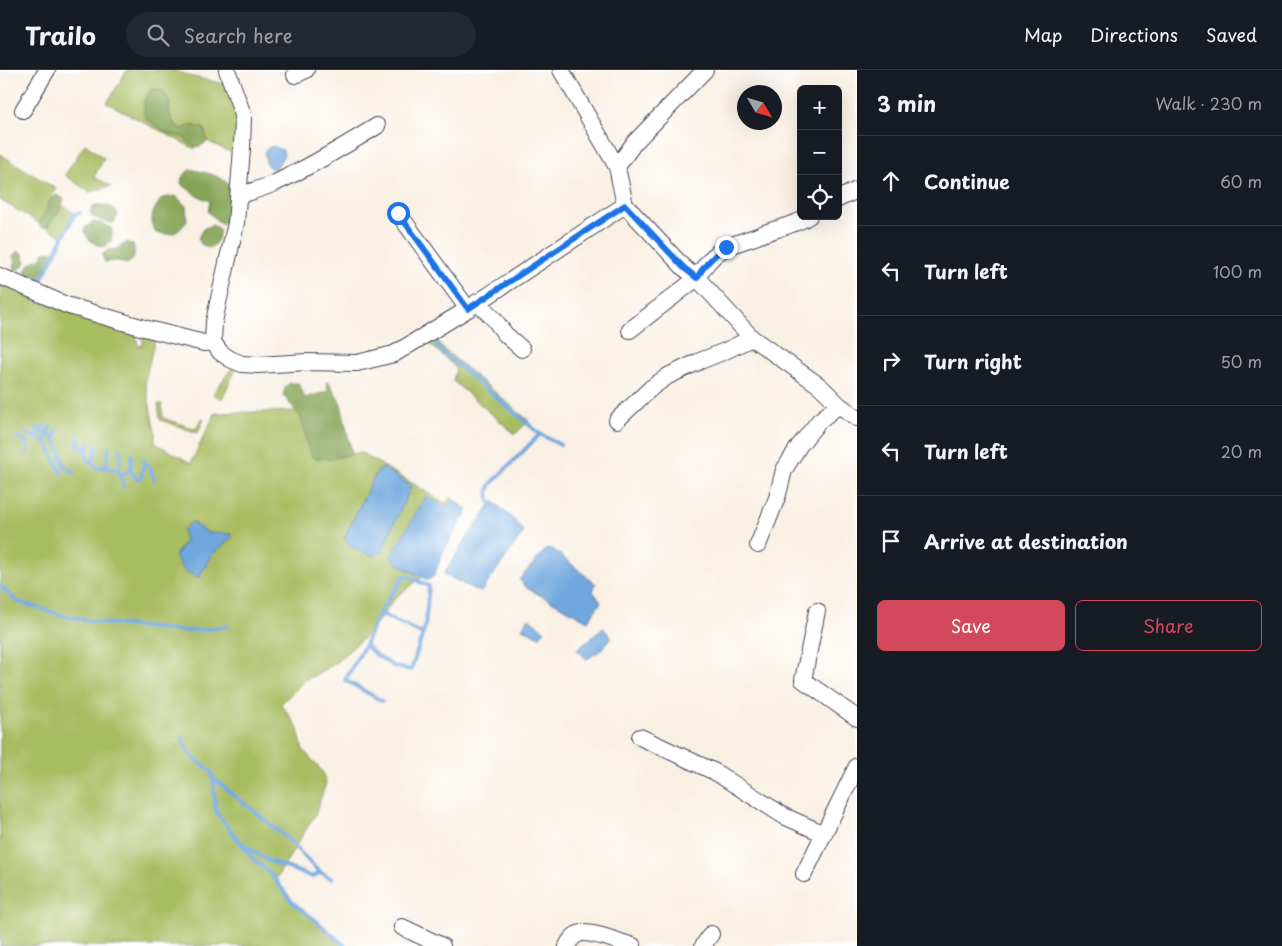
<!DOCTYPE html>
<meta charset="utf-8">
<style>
body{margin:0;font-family:"Playpen Sans",sans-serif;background:#242831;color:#f1f3f6}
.controls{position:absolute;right:15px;top:15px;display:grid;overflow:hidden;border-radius:8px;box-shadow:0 5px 20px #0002}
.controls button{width:45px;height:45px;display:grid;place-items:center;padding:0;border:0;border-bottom:1px solid #363941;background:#171b24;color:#f1f3f6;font:25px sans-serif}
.compass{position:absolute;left:737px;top:15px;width:45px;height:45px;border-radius:50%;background:#171b24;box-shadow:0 5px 20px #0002;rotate:128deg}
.stop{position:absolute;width:15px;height:15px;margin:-11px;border:4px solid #1a73e8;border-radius:50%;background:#fff}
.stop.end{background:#1a73e8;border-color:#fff;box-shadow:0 1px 5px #0008}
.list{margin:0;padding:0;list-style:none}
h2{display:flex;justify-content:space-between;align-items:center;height:65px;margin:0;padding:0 20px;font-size:21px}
h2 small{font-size:16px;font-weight:400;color:#9ea1a6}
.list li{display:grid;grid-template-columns:32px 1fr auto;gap:15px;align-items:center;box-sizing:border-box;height:90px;padding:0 20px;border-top:1px solid #363941}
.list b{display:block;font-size:19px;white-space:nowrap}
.list em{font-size:16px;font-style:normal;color:#9ea1a6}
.actions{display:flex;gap:10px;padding:15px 20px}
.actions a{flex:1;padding:11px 0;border:1px solid #d1495b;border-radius:8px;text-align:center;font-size:18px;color:#d1495b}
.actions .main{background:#d1495b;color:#fff}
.icon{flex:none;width:28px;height:28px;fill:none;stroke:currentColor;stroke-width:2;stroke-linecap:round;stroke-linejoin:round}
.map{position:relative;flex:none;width:857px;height:876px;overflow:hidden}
header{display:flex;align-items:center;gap:30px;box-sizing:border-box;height:70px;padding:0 25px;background:#171b24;border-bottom:1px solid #363941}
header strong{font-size:24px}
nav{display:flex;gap:28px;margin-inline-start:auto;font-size:18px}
.search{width:350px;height:45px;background:#242831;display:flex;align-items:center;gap:12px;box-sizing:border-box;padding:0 18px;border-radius:28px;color:#9ea1a6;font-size:19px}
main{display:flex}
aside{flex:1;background:#171b24}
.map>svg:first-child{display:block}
.green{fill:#a8bc60;stroke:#656f4e;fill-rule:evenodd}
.forest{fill:#86a456;stroke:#546348}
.water{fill:#70a7de;stroke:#49648c}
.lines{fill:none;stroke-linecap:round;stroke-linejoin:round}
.stream{stroke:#70a7de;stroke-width:4}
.minor-casing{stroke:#424154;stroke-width:18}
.minor{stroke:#fff;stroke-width:16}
.route{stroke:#1a73e8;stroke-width:6}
</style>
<header>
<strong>Trailo</strong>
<div class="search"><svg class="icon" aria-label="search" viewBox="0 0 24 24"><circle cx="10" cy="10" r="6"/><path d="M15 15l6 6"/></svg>Search here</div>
<nav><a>Map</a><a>Directions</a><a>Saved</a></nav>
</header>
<main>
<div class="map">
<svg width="857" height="876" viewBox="0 0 857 876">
<rect width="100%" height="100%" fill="#fff"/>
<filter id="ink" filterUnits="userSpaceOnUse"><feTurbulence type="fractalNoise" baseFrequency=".02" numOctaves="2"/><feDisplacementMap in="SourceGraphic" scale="10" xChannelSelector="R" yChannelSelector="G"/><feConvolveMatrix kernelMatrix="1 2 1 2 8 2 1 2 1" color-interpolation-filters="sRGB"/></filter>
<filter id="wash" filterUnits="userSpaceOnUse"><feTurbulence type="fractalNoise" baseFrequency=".0096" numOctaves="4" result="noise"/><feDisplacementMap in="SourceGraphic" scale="20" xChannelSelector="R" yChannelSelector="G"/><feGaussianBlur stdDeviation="1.12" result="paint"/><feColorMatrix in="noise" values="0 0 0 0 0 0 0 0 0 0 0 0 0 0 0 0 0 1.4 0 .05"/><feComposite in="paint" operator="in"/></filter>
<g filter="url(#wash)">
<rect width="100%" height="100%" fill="#f9f0e3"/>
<path class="green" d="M127 0H174L189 6 229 15 237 38 238 86 207 71 204 58 182 59 175 55 169 43 170 32 163 21 152 19 144 30 167 63 183 67 190 74 196 76 195 79 107 33Z
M85 74 104 88 94 107 111 116 89 122 65 105Z
M0 84 56 119 51 127 75 144 63 167 0 130Z
M0 209 135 259 138 276 143 275 142 261 156 265 145 311 155 362V373L191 393 215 343 296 341 301 347 308 377 331 389 360 382 445 433 451 427 454 430 445 438 426 426 396 493 422 507 395 528 369 563 333 595 304 611 281 634 297 656 303 680 322 701 326 713 315 745 276 809 293 833 313 848 345 876H0ZM383 398 404 411 411 417 387 468 383 481 344 468 376 403ZM191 452 208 463 231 468 213 484 198 508 175 486 185 471Z
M436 264 440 276 529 351 515 364 453 311 456 298 429 273V270Z
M233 296 237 297 222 329 213 324Z
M158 334H162L163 348 196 359 202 348 204 349 198 363 160 350Z"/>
<path class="forest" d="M152 19 163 21 170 32 169 43 175 55 182 59 191 55 204 58 207 72 199 77 190 74 183 67 167 63 144 47V30Z
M190 99C210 104 217 103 233 118L228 153 221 154 208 142 210 131 198 126 181 114 182 107Z
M56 125 64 129 60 140 47 157H41L39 154 40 149 47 140 49 131Z
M176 126 186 136 187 151C177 165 172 165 156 163 148 148 153 141 162 128Z
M94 135C105 135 112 135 118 144L114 153C108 153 99 149 93 147L90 142Z
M93 152 102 153 112 159C112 170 113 172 103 177 92 173 88 171 84 159Z
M213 155 219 159C220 168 217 174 209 178L201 174 198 168 203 159Z
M128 172 134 176C134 186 136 190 126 194L118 191 105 192 102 185 108 180 116 179Z
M17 181 23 183 26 193 19 200H15L14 197 15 193 13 186Z
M51 181 54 185V188L45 204 37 214 27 213C22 198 28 193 42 188L44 182Z
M326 312H329L341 334 352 384 331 389 313 388 308 377 301 347 283 325 285 318 289 313H298L305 328 328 321Z"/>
<path class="water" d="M272 76 283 80 284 85 277 97 273 99 269 97 266 93V88L264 83 266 79Z
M383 398 404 411 411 417 387 468 383 481 373 486 349 476 344 468 376 403Z
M426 426 445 437 454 430 468 440 442 484 434 506 428 510 396 493 391 486Z
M493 431 513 449 524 462 481 522 475 520 444 504 472 460Z
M191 452 208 463 232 464 231 468 213 484 198 508 183 500 175 486 185 471 183 460Z
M547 478 554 480 596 514 593 521 601 532 588 551 527 518 519 510Z
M529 548 545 561 539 567 522 558Z
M603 558 612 567 600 581 587 589 577 580Z"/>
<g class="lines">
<path class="stream" d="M37 218 75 144 80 143
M433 267 439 279 540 364 490 415 488 424 491 438
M37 359 52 366 59 377 65 397 75 402
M27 363 47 373 56 393 62 403
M540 364 560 375
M17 366 28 374 27 383
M80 367 77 374 88 381 86 388 97 398 106 397 119 401 123 416
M38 368 44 355
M45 371 50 357
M55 371 57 361
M88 381 89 373
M91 393 96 384 97 375
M106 397 109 378
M119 401 121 389 120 380
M130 401 132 384
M120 405 130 401 137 409 141 408 144 391 151 399 154 409
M0 516 18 532 65 546 104 553 183 561 203 560 227 556
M379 543 423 564
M365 575 375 584 395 597 411 600 425 557 429 516 405 505 379 543 365 575 345 610 382 631
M182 668 190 685 210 700 213 708 287 768 317 800 332 809
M213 708 216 742 255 791 270 803 293 833 313 848 345 876
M242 773 269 791 313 807 320 802"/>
</g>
</g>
<g filter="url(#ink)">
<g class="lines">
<defs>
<path id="minor" d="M561 0 617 97 625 135 684 198 697 208 752 268 820 316 839 335 857 348
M295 5 306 0
M23 40 47 0
M617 97 634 73 705 0
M238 126C250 122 263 118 275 113 310 97 343 77 377 56
M838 129 857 120
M398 143 468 239
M0 206 66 235 144 258 204 273 213 272 220 282 230 289 242 294 258 295 307 292 357 293 394 284 468 239 625 135
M477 232 494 249 505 264 522 279
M630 260 697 208C713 180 726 176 755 167 762 164 770 161 777 159 788 155 799 153 809 146
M213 272 214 252 218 233 236 153 242 79 243 45 227 0
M617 350 651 318 668 306 700 291 725 281 752 268
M758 475 777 428 784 400 799 376 819 351 839 335
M817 541 803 610 857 648
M640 667 715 702 784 746 824 764
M804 804 857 696
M402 857 442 876
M567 876C570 870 575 864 582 863 595 862 619 872 633 876
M703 876 711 864"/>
</defs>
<use href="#minor" class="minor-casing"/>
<use href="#minor" class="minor"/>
</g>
</g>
<g class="lines" filter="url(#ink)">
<path class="route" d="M398 143 468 239 625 135 684 198 697 208C704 195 714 185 726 177"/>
</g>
</svg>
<div class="controls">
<button>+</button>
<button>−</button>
<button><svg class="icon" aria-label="locate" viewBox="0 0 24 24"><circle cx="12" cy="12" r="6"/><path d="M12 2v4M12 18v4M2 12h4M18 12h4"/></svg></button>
</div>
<svg class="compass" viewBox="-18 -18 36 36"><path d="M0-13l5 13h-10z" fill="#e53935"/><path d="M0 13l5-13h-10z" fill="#9ea1a6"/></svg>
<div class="stop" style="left:398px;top:143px"></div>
<div class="stop end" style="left:726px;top:177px"></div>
</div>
<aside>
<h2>3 min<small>Walk · 230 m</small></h2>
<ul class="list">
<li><svg class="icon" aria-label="ahead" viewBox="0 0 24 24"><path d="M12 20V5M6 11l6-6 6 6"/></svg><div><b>Continue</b></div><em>60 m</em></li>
<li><svg class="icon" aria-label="left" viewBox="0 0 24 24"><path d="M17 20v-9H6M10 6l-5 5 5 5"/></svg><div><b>Turn left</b></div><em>100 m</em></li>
<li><svg class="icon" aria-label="right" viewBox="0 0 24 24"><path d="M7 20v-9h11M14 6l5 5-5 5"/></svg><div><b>Turn right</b></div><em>50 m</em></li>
<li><svg class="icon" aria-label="left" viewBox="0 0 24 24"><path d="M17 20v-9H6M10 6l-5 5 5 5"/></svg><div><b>Turn left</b></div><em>20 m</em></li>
<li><svg class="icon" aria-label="arrive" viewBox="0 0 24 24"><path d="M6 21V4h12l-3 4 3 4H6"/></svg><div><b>Arrive at destination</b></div></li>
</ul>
<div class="actions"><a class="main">Save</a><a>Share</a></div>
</aside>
</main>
